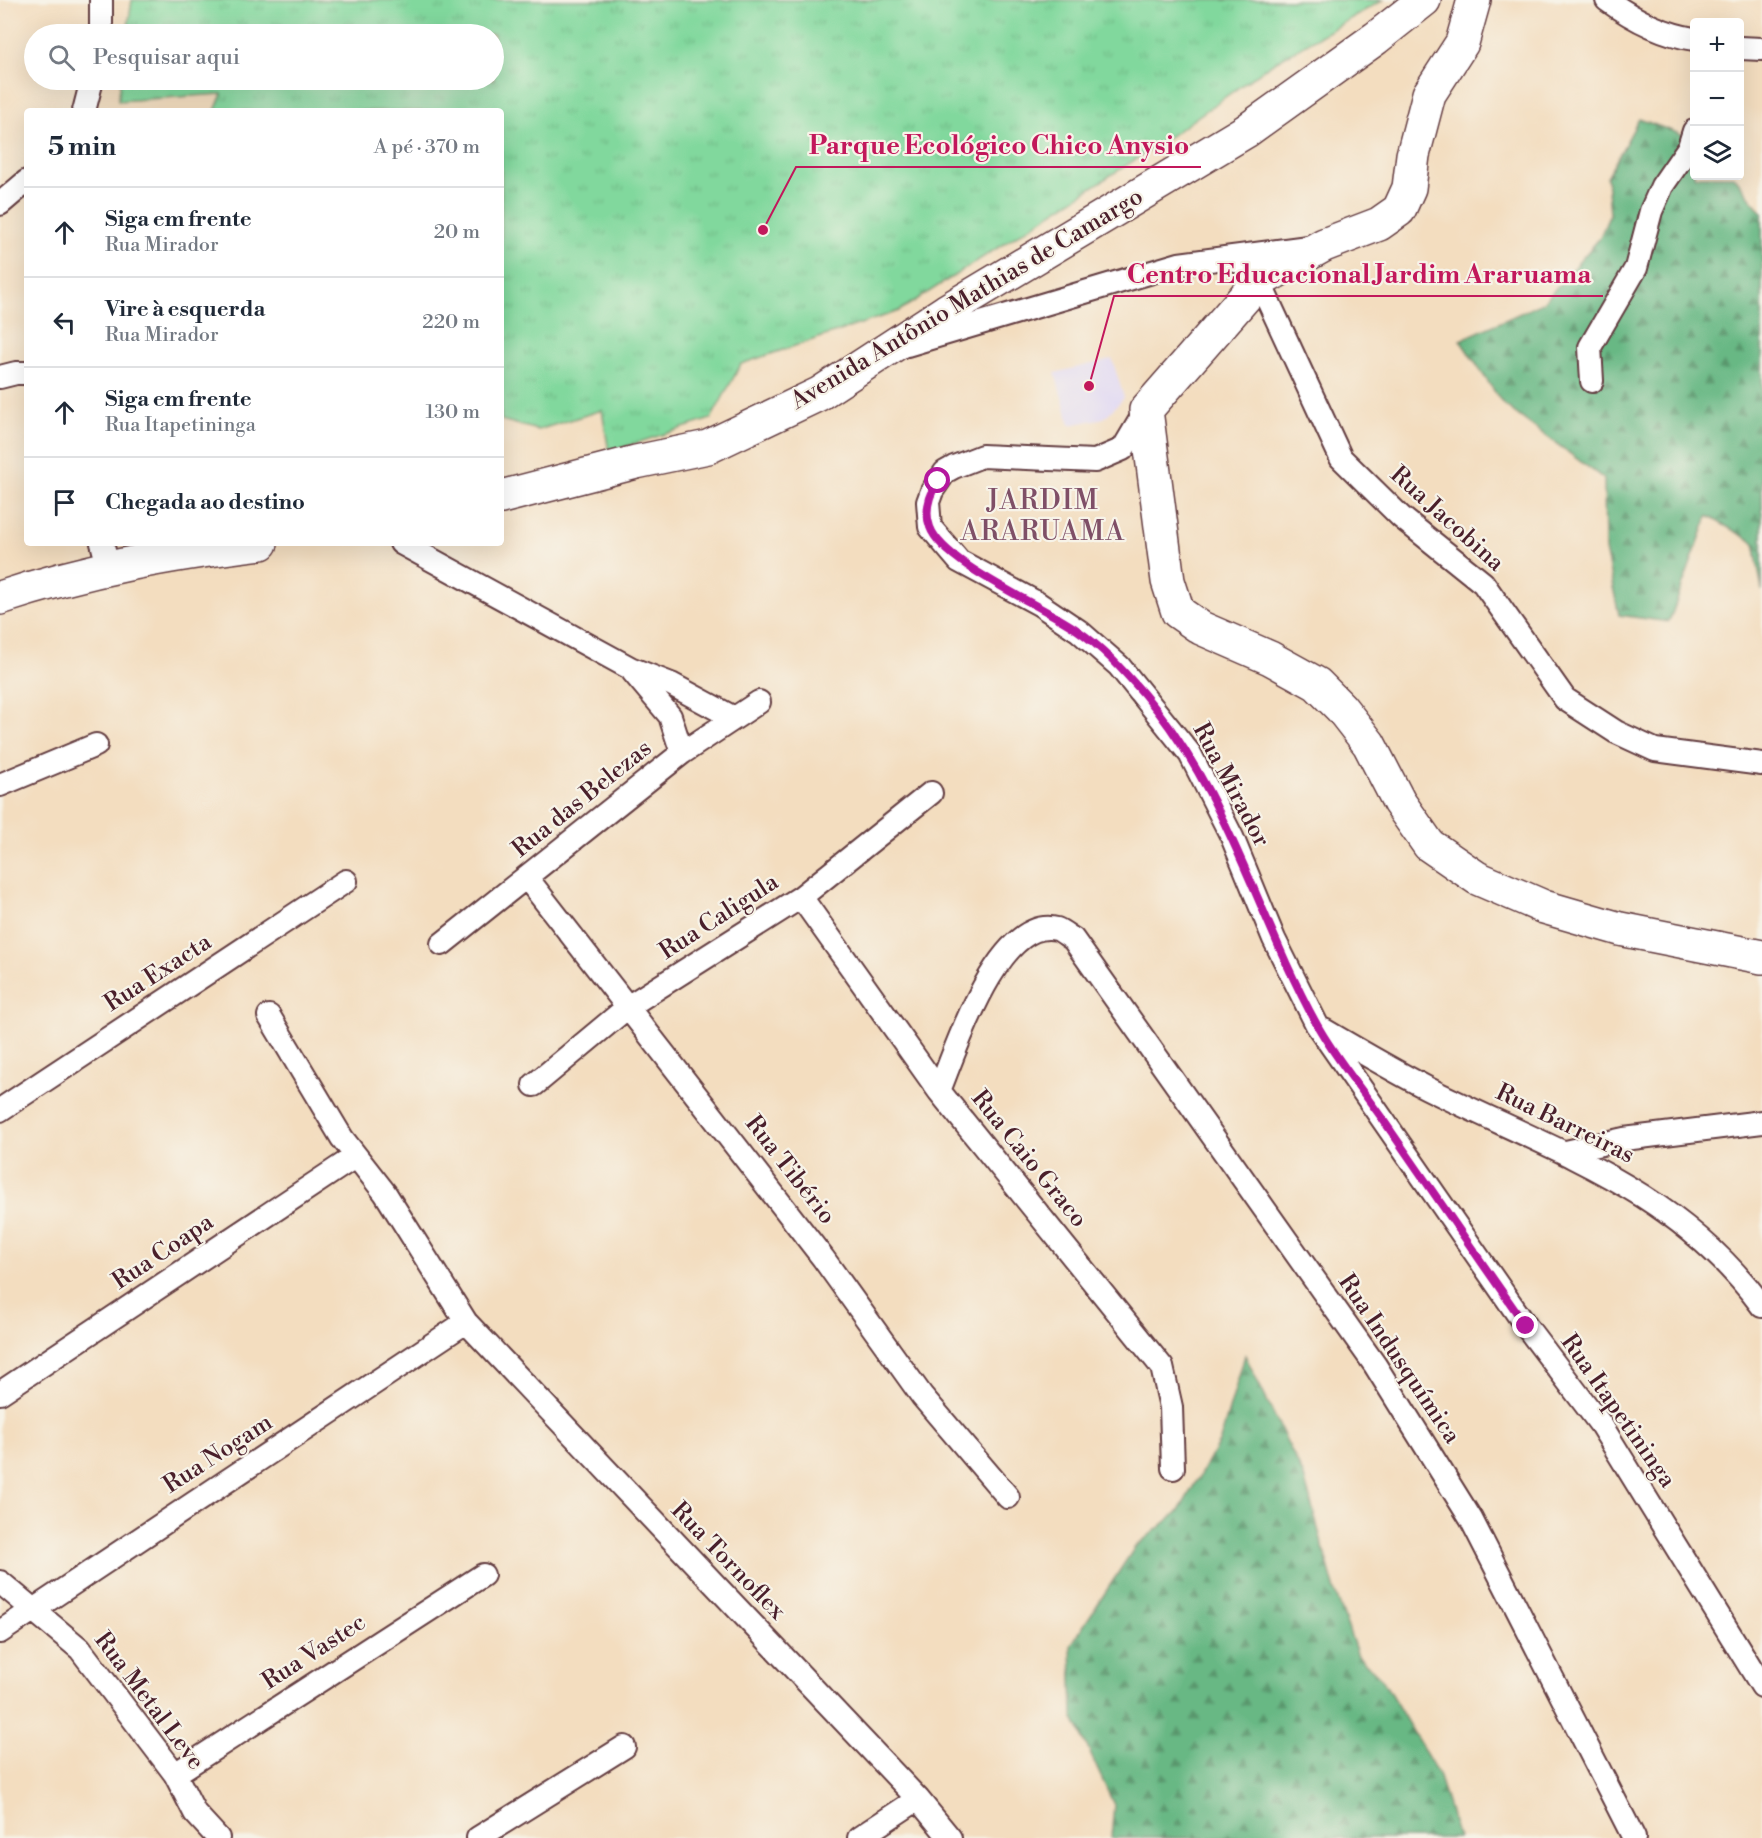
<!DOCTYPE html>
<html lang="pt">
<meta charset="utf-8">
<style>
body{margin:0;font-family:"Libre Bodoni",serif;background:#f6f6f7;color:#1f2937}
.controls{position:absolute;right:18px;top:18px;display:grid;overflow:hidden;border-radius:6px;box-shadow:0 6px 24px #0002}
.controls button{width:54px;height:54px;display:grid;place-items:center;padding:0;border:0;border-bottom:2px solid #e0e1e3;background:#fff;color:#1f2937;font:30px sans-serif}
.stop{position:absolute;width:18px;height:18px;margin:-14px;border:4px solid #b5179e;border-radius:50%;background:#fff}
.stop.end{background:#b5179e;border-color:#fff;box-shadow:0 2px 6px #0008}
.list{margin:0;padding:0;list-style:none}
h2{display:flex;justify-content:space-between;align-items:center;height:78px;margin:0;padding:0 24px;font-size:26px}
h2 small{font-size:20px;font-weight:400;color:#747a83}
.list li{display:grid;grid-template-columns:39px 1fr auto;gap:18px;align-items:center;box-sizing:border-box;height:90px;padding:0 24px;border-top:2px solid #e0e1e3}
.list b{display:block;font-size:22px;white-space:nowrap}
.list p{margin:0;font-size:20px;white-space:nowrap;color:#747a83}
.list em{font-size:20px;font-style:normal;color:#747a83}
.icon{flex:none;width:33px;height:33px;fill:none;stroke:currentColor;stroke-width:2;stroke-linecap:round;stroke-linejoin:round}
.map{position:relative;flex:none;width:1762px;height:1838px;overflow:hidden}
.search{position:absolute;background:#fff;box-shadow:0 6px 24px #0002;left:24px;top:24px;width:480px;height:66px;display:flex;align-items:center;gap:15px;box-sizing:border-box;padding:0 21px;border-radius:33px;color:#747a83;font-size:22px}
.panel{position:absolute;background:#fff;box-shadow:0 6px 24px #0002;left:24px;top:108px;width:480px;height:438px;border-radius:6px}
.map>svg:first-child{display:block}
.built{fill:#ded5f5}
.grass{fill:url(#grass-tufts);stroke:#667c64;stroke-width:1.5}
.forest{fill:url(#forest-firs);stroke:#596c58;stroke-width:1.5}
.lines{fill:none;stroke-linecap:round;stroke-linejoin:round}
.street-casing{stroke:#633c41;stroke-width:26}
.secondary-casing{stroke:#633c41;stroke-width:36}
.street{stroke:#fff;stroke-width:22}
.secondary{stroke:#fff;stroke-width:33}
.route{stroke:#b5179e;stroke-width:8}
.labels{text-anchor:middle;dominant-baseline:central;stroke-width:4.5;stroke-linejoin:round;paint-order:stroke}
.street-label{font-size:24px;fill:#4a1f2b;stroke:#f7f3e8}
.quarter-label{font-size:27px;letter-spacing:1.5px;fill:#7f4f67;stroke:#f7f3e8}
.leader{fill:none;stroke:#c2185b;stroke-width:2}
.callout-dot{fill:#c2185b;stroke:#f7f3e8;stroke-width:2}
.callout-label{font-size:26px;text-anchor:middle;font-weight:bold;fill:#c2185b;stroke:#f7f3e8;stroke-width:4.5;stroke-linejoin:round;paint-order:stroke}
</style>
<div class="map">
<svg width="1762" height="1838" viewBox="0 0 1762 1838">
<defs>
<pattern id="grass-tufts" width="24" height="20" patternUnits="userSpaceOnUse" patternTransform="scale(1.5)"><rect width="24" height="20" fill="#81d89d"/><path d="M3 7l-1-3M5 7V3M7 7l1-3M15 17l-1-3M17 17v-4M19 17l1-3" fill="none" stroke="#71b987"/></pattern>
<pattern id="forest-firs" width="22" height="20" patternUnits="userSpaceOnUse" patternTransform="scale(1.5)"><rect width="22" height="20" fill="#68b884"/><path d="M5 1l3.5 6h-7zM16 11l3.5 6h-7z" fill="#58956c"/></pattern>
</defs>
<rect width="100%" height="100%" fill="#f7f3e8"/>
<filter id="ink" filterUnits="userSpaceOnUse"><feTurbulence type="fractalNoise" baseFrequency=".0167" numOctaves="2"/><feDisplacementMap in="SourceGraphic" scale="12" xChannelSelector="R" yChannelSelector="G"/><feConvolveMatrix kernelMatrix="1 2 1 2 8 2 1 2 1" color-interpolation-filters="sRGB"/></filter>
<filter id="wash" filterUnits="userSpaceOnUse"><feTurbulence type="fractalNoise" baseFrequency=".008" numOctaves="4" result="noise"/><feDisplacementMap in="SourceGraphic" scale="24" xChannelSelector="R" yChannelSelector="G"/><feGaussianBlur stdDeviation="1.35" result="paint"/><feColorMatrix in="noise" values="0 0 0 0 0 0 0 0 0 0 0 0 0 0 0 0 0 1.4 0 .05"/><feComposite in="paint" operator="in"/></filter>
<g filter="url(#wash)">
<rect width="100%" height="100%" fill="#f3ddbf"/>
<path class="built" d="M1112 359 1124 398 1104 418 1070 425 1055 373Z"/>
<path class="grass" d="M132 0H1383L1273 63 1152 149 899 311 741 364 711 419 609 452 602 410 538 430 501 420V111H215L222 94 118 101 121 80H494V34H127Z"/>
<path class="forest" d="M1639 119 1694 139V176H1734L1762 213V591L1754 542 1708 516 1669 622 1619 615 1605 550 1604 479 1503 404 1460 340 1543 303 1599 239 1610 214 1607 177Z
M1245 1355 1304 1477 1335 1591 1358 1656 1382 1679 1438 1774 1458 1838H1111L1114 1805 1073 1716 1071 1645 1135 1547 1179 1511 1220 1441Z"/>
</g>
<g filter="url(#ink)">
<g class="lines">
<defs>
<path id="street" d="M101 0V34
M1607 0C1633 19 1663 34 1694 39
M1740 48 1762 49
M84 111 92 80
M0 204 27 181
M1224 258 1248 264 1259 281 1341 458 1401 517 1483 583 1565 699 1616 732 1655 750 1762 764
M907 345 1179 264 1308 247
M0 377 16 373H27
M1592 381 1590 347 1636 268 1651 211 1662 186 1689 147 1694 131
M1146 410 1123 449 1095 461 982 456 954 467 945 472 932 491 928 502 930 527 959 561 1039 604 1079 631 1119 666 1190 754 1232 837 1274 939 1317 1025 1526 1326 1601 1425 1762 1686
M102 543 108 566
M401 543 630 668 671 684 734 718
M633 672 670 716 682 753
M0 785 96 745
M527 878 823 1258 922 1396 1008 1497
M801 897 939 1091 1162 1367 1171 1407 1173 1468
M442 944 682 753 759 702
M269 1016 342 1138 385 1193 466 1322 918 1799 950 1838
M1324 1030C1358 1050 1392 1070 1427 1088 1553 1151 1674 1187 1762 1306
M534 1085 629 1006 801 897 931 793
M939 1091C955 1052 999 914 1057 929 1062 931 1068 936 1073 939L1375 1365 1471 1519 1634 1838
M0 1110 346 881
M1566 1152 1624 1139 1762 1122
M0 1393 356 1156
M0 1582 80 1649 175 1774 195 1813 218 1838
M0 1632 466 1322
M175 1774 483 1575
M478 1838 624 1747
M859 1838 918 1799"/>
<path id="secondary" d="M1474 0 1462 43 1429 94 1413 155 1409 188 1399 210 1379 224 1324 245 1259 281 1146 410 1168 581 1178 612 1201 628 1270 658 1317 684 1341 708 1369 744 1399 802 1429 845 1477 878 1544 907 1620 929 1762 957
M501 497 636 462 708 447 819 394 946 311 1246 131 1376 38 1424 0
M0 598C87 569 170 554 261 543"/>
</defs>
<use href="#street" class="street-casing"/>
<use href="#secondary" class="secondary-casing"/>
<use href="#street" class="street"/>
<use href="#secondary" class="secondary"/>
</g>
</g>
<g class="lines" filter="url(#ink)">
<path class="route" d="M938 481C930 494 924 511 930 527 943 564 1042 605 1077 630 1102 647 1123 670 1143 693 1226 789 1256 913 1316 1023 1335 1058 1363 1091 1386 1124 1433 1192 1479 1259 1526 1326"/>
</g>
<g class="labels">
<g class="street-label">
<text transform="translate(967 299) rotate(-31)">Avenida Antônio Mathias de Camargo</text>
<text transform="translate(1447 519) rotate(42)">Rua Jacobina</text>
<text transform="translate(1231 785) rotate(62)">Rua Mirador</text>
<text transform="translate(582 799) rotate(-39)">Rua das Belezas</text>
<text transform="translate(719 917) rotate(-33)">Rua Caligula</text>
<text transform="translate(158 973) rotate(-33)">Rua Exacta</text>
<text transform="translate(1565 1124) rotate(26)">Rua Barreiras</text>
<text transform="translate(1029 1159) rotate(51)">Rua Caio Graco</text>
<text transform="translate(790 1170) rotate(52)">Rua Tibério</text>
<text transform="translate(163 1252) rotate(-34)">Rua Coapa</text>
<text transform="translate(1399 1359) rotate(56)">Rua Indusquímica</text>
<text transform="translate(1618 1411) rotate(55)">Rua Itapetininga</text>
<text transform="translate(218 1454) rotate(-33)">Rua Nogam</text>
<text transform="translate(728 1561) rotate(46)">Rua Tornoflex</text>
<text transform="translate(314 1652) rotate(-33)">Rua Vastec</text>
<text transform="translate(149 1701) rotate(53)">Rua Metal Leve</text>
</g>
<g class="quarter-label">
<text x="1043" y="501">JARDIM<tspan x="1043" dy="31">ARARUAMA</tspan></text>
</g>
</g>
<path class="leader" d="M763 230L796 167H1201M1089 386L1114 296H1603"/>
<g class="callout-dot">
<circle cx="763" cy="230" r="6"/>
<circle cx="1089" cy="386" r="6"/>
</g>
<g class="callout-label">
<text x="999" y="154">Parque Ecológico Chico Anysio</text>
<text x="1359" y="283">Centro Educacional Jardim Araruama</text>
</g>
</svg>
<div class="controls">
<button>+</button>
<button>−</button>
<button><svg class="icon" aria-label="layers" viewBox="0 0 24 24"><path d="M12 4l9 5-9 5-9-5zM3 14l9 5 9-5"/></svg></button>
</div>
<div class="stop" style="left:938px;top:481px"></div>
<div class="stop end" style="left:1526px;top:1326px"></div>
<div class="search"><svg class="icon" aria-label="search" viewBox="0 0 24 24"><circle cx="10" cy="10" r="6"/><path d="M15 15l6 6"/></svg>Pesquisar aqui</div>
<section class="panel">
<h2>5 min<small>A pé · 370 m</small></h2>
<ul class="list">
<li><svg class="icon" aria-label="ahead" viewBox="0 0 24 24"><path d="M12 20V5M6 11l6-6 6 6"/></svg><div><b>Siga em frente</b><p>Rua Mirador</p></div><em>20 m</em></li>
<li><svg class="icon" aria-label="left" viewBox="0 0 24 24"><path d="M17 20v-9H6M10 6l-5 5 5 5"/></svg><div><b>Vire à esquerda</b><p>Rua Mirador</p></div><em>220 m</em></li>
<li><svg class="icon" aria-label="ahead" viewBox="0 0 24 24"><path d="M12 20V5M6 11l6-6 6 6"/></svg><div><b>Siga em frente</b><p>Rua Itapetininga</p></div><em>130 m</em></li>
<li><svg class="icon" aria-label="arrive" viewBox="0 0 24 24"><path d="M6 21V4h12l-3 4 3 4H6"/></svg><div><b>Chegada ao destino</b></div></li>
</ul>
</section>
</div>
